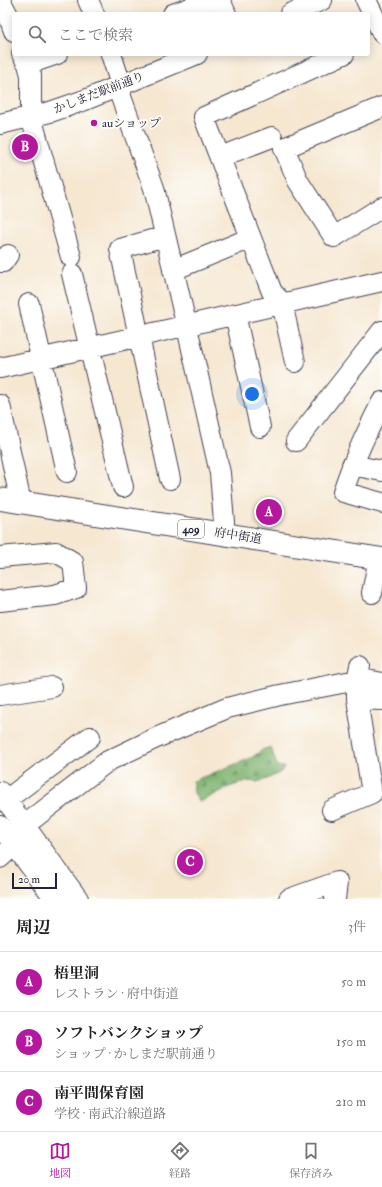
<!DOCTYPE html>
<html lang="ja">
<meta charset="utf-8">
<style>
body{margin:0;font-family:"IM FELL Double Pica","Noto Serif JP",serif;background:#f6f6f6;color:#222}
.scale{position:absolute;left:12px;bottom:10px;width:45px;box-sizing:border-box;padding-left:4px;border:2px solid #22223b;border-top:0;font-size:11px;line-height:14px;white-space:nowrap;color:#22223b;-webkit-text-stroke:3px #fdfcf7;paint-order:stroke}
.you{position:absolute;left:252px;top:394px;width:14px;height:14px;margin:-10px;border:3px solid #fff;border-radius:50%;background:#1a73e8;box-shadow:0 0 0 6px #1a73e833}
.badge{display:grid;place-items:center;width:26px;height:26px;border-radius:50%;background:#b5179e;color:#fff;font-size:13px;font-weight:700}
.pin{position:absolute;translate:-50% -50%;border:2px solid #fff;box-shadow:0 1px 4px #0006}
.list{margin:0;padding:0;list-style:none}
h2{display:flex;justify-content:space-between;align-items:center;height:52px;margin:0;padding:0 16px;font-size:17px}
h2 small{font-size:13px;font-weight:400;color:#767676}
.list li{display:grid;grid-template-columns:26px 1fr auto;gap:12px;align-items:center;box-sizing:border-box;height:60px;padding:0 16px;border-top:1px solid #e0e0e0}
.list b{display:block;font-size:15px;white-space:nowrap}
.list p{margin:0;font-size:13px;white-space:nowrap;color:#767676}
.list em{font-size:13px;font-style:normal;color:#767676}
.icon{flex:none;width:22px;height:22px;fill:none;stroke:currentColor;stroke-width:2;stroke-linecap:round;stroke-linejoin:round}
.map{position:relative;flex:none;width:382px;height:899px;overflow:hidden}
.search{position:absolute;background:#fff;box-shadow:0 2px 10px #0003;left:12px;right:12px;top:12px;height:44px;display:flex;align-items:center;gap:10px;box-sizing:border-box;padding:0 14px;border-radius:4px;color:#767676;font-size:15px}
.sheet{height:232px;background:#fff}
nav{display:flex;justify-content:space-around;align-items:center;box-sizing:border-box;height:56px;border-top:1px solid #e0e0e0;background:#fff;font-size:11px;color:#767676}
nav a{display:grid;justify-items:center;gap:2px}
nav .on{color:#b5179e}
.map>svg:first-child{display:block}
.forest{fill:url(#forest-firs);stroke:#506a54}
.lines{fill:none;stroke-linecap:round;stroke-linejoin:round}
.minor-casing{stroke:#424052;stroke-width:22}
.highway-casing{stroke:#424052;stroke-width:24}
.minor{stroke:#fff;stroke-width:20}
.highway{stroke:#fff;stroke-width:22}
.poi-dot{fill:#b5179e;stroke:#fdfcf7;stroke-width:1.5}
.labels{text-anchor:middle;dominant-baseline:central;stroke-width:4;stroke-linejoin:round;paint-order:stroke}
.shield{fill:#fdfcf7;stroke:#646373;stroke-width:1}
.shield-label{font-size:11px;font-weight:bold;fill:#22223b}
.street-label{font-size:12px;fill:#22223b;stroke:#fdfcf7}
.poi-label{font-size:12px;fill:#22223b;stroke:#fdfcf7;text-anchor:start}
</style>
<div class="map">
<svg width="382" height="899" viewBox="0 0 382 899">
<defs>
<pattern id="forest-firs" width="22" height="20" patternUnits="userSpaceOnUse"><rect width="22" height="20" fill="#7db26e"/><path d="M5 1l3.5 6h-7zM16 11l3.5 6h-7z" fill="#66905c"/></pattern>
</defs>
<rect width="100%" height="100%" fill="#fdfcf7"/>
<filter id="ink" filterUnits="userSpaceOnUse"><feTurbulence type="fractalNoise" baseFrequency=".025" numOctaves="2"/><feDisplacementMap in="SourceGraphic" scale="8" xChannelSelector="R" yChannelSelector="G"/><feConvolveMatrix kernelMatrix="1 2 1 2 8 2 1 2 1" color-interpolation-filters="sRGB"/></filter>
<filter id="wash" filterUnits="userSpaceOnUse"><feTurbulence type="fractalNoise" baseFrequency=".012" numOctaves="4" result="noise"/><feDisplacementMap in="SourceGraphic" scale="16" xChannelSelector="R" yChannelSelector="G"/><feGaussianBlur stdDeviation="0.9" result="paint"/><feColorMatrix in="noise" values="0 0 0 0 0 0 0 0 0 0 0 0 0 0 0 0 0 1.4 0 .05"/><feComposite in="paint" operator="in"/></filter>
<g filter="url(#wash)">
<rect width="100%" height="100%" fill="#f6e7d1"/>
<path class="forest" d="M271 747 277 766 284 767 281 772 267 779 257 782 247 781 229 787 200 802 194 793 193 781 251 758 264 749Z"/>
</g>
<g filter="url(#ink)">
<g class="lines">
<defs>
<path id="minor" d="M0 0 9 17 14 31
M88 0 94 14
M220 0 226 14
M366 0 382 33
M173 14 213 0
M290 14 322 0
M22 54 28 64 31 75V117L71 257
M111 54 121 85V97L154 188 189 336 220 473 224 522V534
M28 64 57 54
M382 107 284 148 298 181 334 237 382 207
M0 124 50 112 85 100 197 54
M220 157 272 137
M165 236 120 249 170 479
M0 262H3L8 255
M173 270 251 238
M72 274 123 487
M29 304 67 472
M235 314 260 427
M295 362 282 303 272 292 204 117 344 54
M0 368 382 281
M382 402C367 431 353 460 343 492L382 503
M0 405 21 503
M296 441 382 331
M352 465 382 471
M0 557 56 552 73 562 76 588 55 595 0 601
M372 593 379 558
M360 666 357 680V699L382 700
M0 695 52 687
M0 792 78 899
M6 800 90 737
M332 810 372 793 357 699
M0 826 55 899
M0 858 14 845 25 825 108 761 156 738 227 708 280 695 357 680H367L382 683
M289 899 337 882 335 899"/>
<path id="highway" d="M0 499 382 559"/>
</defs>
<use href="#minor" class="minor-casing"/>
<use href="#highway" class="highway-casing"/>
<use href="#minor" class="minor"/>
<use href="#highway" class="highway"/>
</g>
</g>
<circle class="poi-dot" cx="94" cy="123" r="4"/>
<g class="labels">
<rect class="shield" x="178" y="520" width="26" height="18" rx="3"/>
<g class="shield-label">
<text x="191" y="529">409</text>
</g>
<g class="street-label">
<text transform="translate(99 93) rotate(-21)">かしまだ駅前通り</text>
<text transform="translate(238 536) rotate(9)">府中街道</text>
</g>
<g class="poi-label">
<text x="102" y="123">auショップ</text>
</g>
</g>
</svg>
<div class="scale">20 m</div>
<div class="you"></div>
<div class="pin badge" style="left:269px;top:512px">A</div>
<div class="pin badge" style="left:25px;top:147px">B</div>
<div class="pin badge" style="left:190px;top:862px">C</div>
<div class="search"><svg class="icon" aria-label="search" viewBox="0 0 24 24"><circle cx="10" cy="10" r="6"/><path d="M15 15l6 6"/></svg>ここで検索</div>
</div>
<section class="sheet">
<h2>周辺<small>3件</small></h2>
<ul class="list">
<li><span class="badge">A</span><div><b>梧里洞</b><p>レストラン · 府中街道</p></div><em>50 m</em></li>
<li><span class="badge">B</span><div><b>ソフトバンクショップ</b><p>ショップ · かしまだ駅前通り</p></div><em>150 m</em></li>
<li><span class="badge">C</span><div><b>南平間保育園</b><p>学校 · 南武沿線道路</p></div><em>210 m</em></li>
</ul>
</section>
<nav>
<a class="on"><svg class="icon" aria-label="map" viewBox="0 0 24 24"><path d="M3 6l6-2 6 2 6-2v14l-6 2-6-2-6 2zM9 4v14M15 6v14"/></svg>地図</a>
<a><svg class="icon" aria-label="directions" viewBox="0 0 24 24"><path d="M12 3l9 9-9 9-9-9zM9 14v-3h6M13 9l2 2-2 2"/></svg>経路</a>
<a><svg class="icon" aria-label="saved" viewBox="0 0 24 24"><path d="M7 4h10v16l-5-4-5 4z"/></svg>保存済み</a>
</nav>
